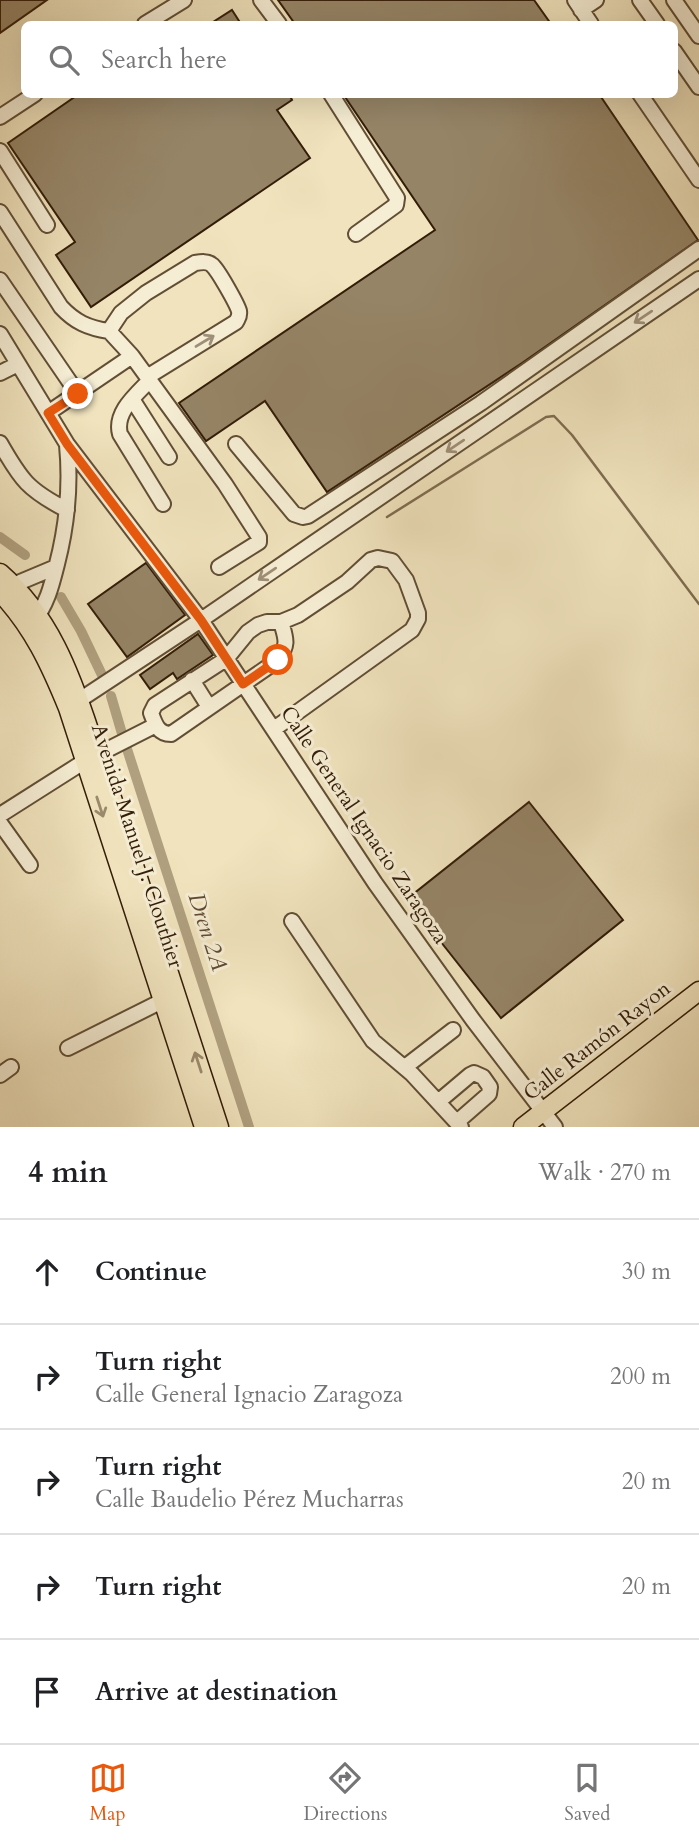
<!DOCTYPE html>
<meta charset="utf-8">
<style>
body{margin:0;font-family:Cardo,serif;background:#f6f6f6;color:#202124}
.stop{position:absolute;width:21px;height:21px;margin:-16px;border:5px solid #ea580c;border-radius:50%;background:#fff}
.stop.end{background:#ea580c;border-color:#fff;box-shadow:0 2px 7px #0008}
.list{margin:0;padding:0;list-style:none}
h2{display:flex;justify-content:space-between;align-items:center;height:91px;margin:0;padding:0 28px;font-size:30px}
h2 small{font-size:23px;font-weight:400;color:#757577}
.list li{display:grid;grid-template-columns:46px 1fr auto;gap:21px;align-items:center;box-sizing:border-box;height:105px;padding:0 28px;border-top:2px solid #e0e0e0}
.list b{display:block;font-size:26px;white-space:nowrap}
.list p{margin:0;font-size:23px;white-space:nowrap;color:#757577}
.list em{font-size:23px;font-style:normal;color:#757577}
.icon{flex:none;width:38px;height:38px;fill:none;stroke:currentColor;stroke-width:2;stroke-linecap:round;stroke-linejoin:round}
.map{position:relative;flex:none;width:699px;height:1127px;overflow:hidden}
.search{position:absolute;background:#fff;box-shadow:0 7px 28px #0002;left:21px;right:21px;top:21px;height:77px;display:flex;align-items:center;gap:18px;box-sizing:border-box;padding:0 24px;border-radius:10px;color:#757577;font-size:26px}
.sheet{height:616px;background:#fff}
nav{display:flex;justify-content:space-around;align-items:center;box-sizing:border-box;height:98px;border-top:2px solid #e0e0e0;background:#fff;font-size:19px;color:#757577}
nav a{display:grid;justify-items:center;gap:4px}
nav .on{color:#ea580c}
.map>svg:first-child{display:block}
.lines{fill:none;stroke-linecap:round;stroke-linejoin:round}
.stream{stroke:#7e6c4f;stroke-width:2.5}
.canal{stroke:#b0a07f;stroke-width:10}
.building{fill:#958466;stroke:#331d08;stroke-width:2}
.minor-casing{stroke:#624e35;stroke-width:18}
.major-casing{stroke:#331d08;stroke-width:21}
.minor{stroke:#f5edd4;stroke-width:14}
.major{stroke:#f0e3bd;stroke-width:18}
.oneway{stroke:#9e8f78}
.oneway2{stroke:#9b8a6c}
.route{stroke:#ea580c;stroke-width:9}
.labels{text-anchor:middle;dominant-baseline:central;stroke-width:6;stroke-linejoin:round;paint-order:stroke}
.street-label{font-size:21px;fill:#331d08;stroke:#f5edd4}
.water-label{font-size:23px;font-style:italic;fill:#5f4b32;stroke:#f5edd4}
</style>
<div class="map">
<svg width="699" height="1127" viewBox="0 0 699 1127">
<rect width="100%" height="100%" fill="#f0e3bd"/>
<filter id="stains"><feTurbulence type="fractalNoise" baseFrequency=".00286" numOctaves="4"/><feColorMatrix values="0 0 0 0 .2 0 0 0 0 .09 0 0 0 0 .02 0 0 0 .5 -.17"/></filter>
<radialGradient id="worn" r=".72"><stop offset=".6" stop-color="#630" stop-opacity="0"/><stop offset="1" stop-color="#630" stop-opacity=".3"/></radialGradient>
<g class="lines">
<path class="stream" d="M387 517 546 417 554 416 572 435 699 604"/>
<path class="canal" d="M0 537 25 555
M61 597 81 631 102 675
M111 696 123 737
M127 749 249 1127"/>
</g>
<path class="building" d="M0 0H47L0 33Z
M278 0H534L551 24H295Z
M232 10 241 24H210Z
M79 94H289L292 100 277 110 310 158 91 307 56 255 75 242 8 143Z
M343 94H599L698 240 522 363 327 492 265 401 206 441 179 403 435 230Z
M146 563 185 615 127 657 88 604Z
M198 634 213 655 177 679 173 673 150 689 140 675Z
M529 802 623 920 501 1018 407 899Z"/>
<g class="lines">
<defs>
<path id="minor" d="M261 0 279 24
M575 0 591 24
M640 0 657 24
M674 0 699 36
M581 10 596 0
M145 24 184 0
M674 51 699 87
M331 94 397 198 396 205 356 234
M640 94 699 180
M0 117 35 94
M0 151 47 225
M0 212 61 307C75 322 88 328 109 331L132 356 48 413
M0 280 78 394
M109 331 121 313 146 293 195 263C201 262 208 261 212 265 218 270 237 304 239 311 240 317 238 318 236 322L147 377
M0 334 67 444 201 620 375 883 473 1020 555 1127
M132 356 225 484 259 537V542L219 567
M0 373 18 364
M150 380C137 394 114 412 120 434L163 504
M132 399 169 457
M0 443C21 480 28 490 67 510
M236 444 294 514 303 517 308 516 481 403 699 249
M6 588 56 567
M32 624C47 604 51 588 57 564 67 525 71 486 67 445
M192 680 209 707
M72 705 201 620 699 279
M274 729 412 630 418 619V613L406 580 392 561 378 558 371 560 347 582 298 615 281 622H267L258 625 248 632 226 659 155 705 151 713C155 724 158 734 171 734L278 660C289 644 286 639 281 622
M0 815 85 761 156 725
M0 823 30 865
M292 921 373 1041 412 1074 461 1127
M68 1048 170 997
M405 1067 453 1030
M0 1075 11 1067
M438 1102 470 1075 474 1073 483 1077 490 1087 489 1094 457 1122"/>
<path id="major" d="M0 573C49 616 70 672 90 733 103 770 115 807 127 844 158 938 188 1033 219 1127
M0 592C33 627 50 664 68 708L204 1127
M523 1127 699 991"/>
</defs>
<use href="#minor" class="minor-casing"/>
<use href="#major" class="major-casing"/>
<use href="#minor" class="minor"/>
<use href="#major" class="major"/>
</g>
<defs><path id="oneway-shaft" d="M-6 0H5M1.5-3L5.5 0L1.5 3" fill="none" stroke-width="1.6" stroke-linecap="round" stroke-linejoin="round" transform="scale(1.75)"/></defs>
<g class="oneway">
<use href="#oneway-shaft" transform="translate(643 317) rotate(146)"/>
<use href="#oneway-shaft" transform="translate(205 341) rotate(-31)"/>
<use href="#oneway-shaft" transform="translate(455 446) rotate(146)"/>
<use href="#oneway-shaft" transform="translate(267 574) rotate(146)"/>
</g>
<g class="oneway2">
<use href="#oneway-shaft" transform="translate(100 807) rotate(72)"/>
<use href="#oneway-shaft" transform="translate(198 1062) rotate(-108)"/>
</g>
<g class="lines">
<path class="route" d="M78 394 48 413 67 444 201 620 243 684 278 660"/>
</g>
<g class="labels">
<g class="street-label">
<text transform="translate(364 825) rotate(56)">Calle General Ignacio Zaragoza</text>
<text transform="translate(137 846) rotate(72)">Avenida Manuel J. Clouthier</text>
<text transform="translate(597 1041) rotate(-38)">Calle Ramón Rayon</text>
</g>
<g class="water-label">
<text transform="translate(208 932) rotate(72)">Dren 2A</text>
</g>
</g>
<rect width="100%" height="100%" filter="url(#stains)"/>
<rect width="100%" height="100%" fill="url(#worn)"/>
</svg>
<div class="stop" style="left:278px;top:660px"></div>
<div class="stop end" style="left:78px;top:394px"></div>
<div class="search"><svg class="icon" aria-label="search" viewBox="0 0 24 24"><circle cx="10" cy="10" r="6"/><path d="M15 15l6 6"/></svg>Search here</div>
</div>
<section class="sheet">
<h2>4 min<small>Walk · 270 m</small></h2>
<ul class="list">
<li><svg class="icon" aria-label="ahead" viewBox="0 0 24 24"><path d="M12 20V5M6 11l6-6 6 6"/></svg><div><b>Continue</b></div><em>30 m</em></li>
<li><svg class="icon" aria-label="right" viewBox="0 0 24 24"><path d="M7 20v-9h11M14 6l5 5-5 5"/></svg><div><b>Turn right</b><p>Calle General Ignacio Zaragoza</p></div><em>200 m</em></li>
<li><svg class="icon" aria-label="right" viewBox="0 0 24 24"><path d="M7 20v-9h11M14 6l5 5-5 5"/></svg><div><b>Turn right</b><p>Calle Baudelio Pérez Mucharras</p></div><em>20 m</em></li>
<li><svg class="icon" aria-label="right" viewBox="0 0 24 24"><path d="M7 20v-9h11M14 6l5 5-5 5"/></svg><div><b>Turn right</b></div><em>20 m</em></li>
<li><svg class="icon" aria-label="arrive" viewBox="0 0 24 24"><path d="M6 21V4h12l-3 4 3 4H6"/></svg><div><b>Arrive at destination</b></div></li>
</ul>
</section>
<nav>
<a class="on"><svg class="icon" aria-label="map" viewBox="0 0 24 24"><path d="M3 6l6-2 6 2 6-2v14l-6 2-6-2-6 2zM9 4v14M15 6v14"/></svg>Map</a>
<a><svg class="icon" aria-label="directions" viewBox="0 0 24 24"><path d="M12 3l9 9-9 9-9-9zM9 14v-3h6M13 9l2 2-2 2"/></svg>Directions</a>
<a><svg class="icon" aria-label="saved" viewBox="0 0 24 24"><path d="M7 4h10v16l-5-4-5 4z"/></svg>Saved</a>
</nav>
